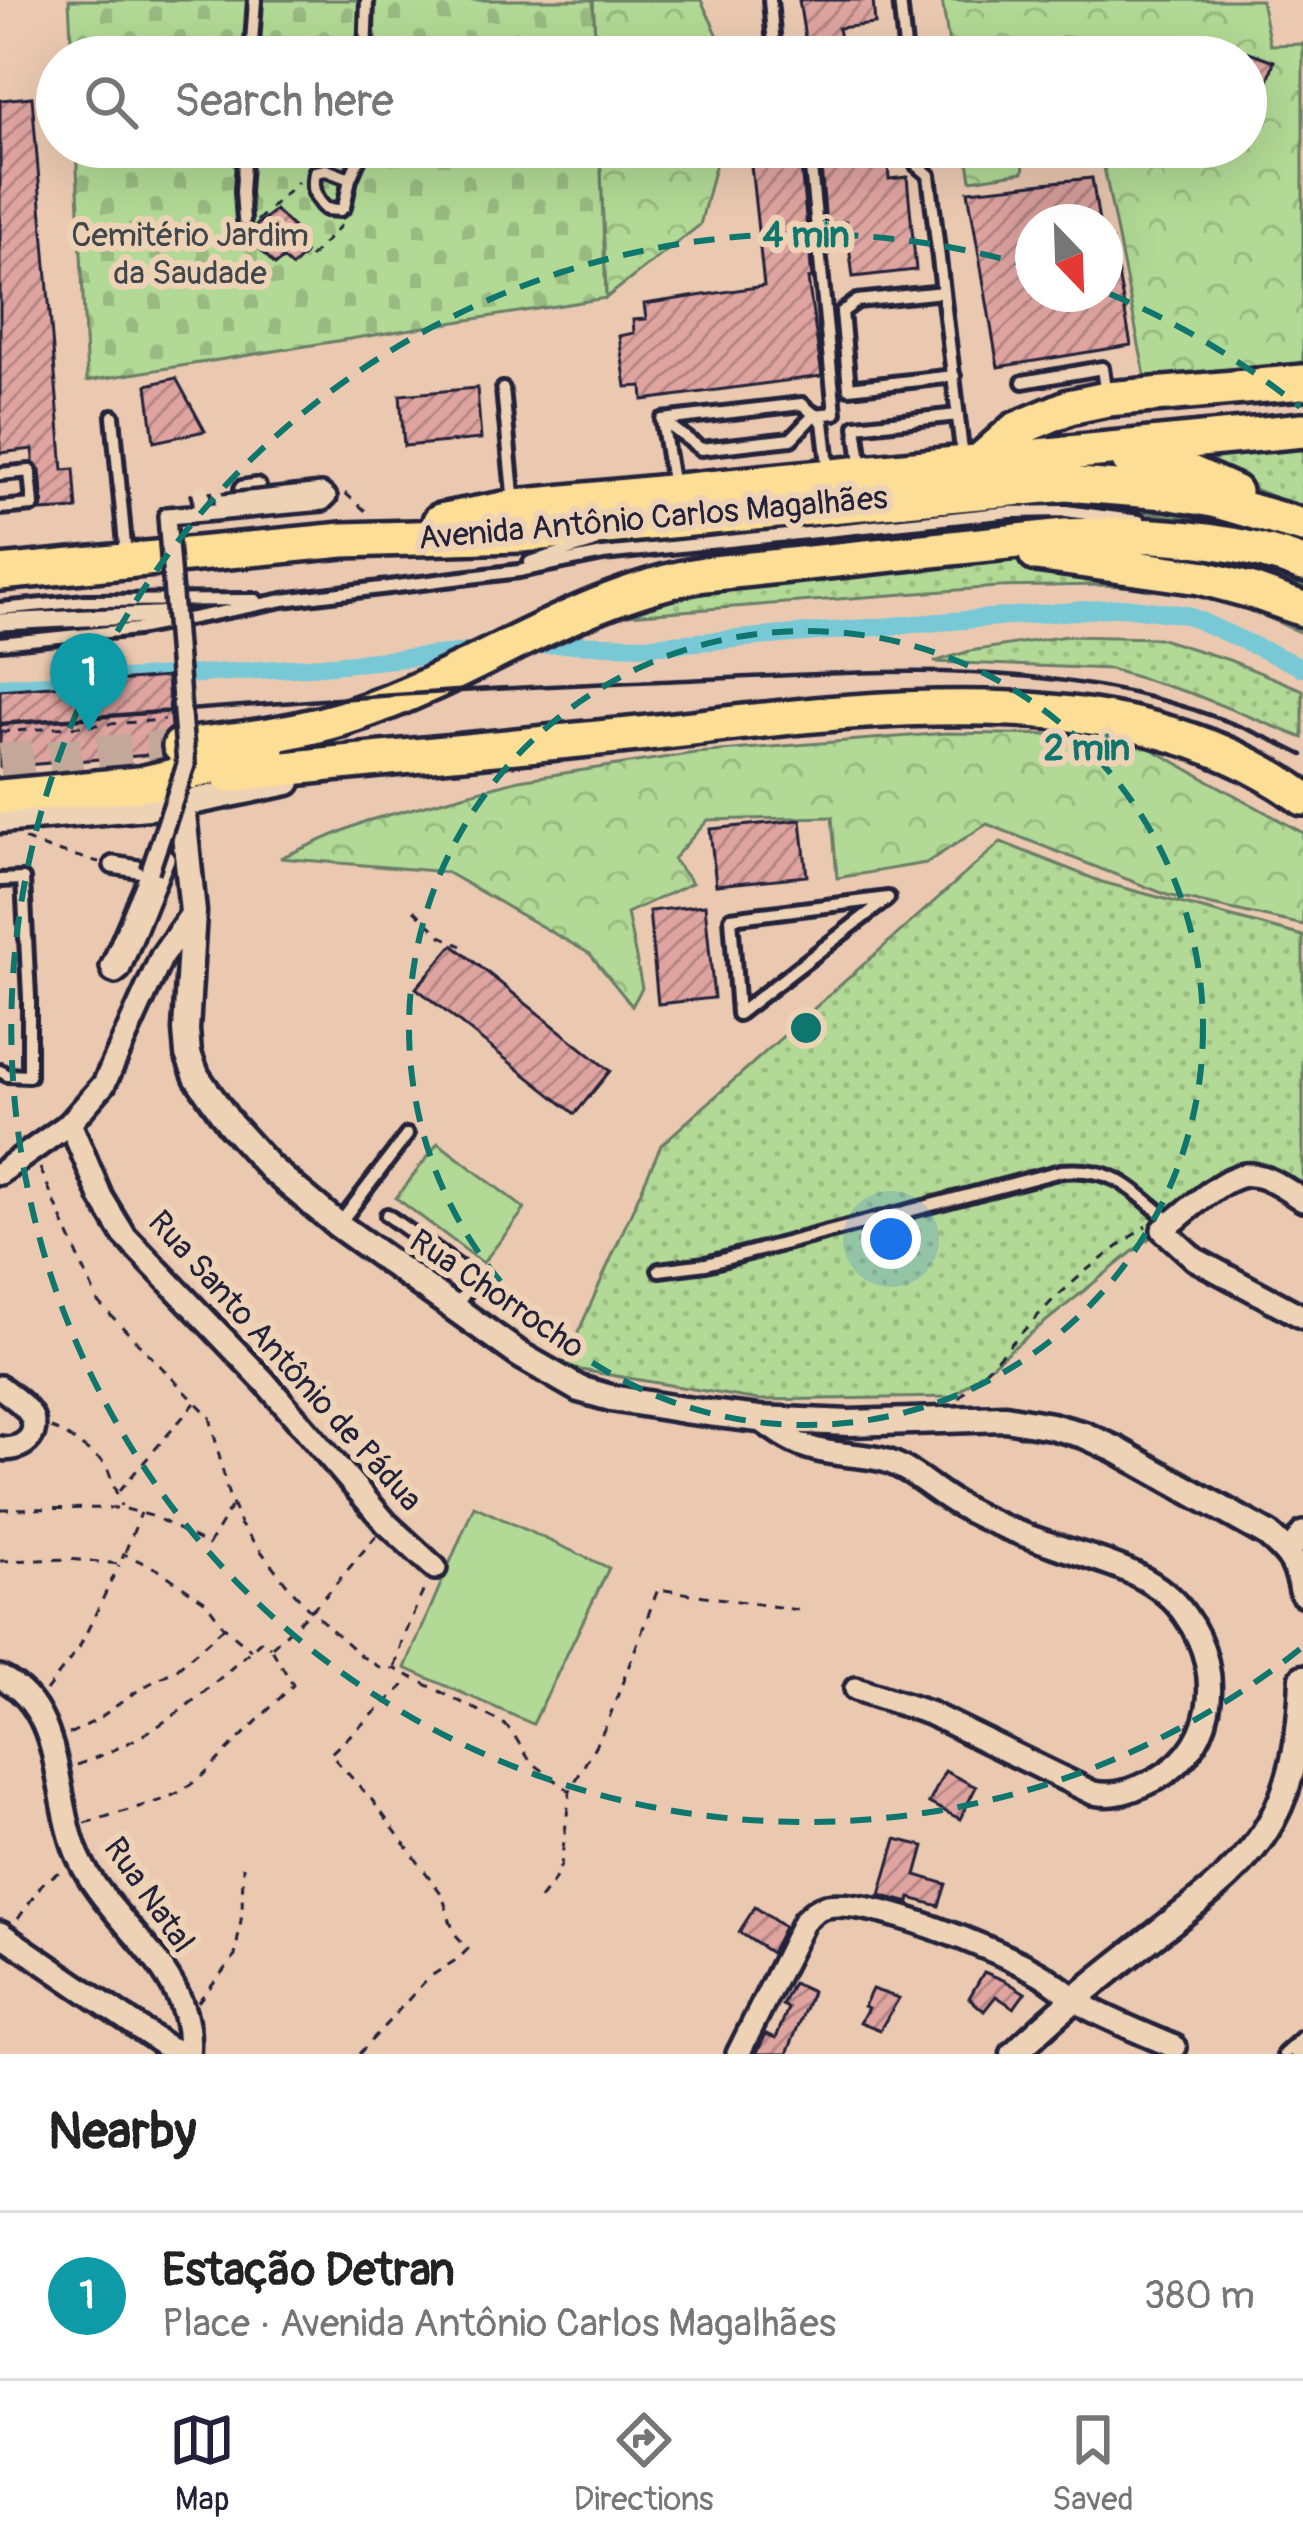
<!DOCTYPE html>
<meta charset="utf-8">
<style>
body{margin:0;font-family:Pangolin,sans-serif;background:#f6f6f6;color:#222}
.compass{position:absolute;left:1015px;top:204px;width:108px;height:108px;border-radius:50%;background:#fff;box-shadow:0 12px 48px #0002;rotate:157deg}
.you{position:absolute;left:891px;top:1239px;width:42px;height:42px;margin:-30px;border:9px solid #fff;border-radius:50%;background:#1a73e8;box-shadow:0 0 0 18px #1a73e833}
.badge{display:grid;place-items:center;width:78px;height:78px;border-radius:50%;background:#22223b;color:#fff;font-size:39px;font-weight:700}
.pin{position:absolute;translate:-50% -99px;filter:drop-shadow(0 3px 6px #0008)}
.pin::after{content:'';position:absolute;top:63px;width:42px;height:36px;background:inherit;clip-path:polygon(0 0,100% 0,50% 100%)}
.list{margin:0;padding:0;list-style:none}
h2{display:flex;justify-content:space-between;align-items:center;height:156px;margin:0;padding:0 48px;font-size:51px}
h2 small{font-size:39px;font-weight:400;color:#767676}
.list li{display:grid;grid-template-columns:78px 1fr auto;gap:36px;align-items:center;box-sizing:border-box;height:168px;padding:0 48px;border-top:3px solid #e0e0e0}
.list b{display:block;font-size:45px;white-space:nowrap}
.list p{margin:0;font-size:39px;white-space:nowrap;color:#767676}
.list em{font-size:39px;font-style:normal;color:#767676}
.icon{flex:none;width:66px;height:66px;fill:none;stroke:currentColor;stroke-width:2;stroke-linecap:round;stroke-linejoin:round}
.map{position:relative;flex:none;width:1303px;height:2054px;overflow:hidden}
.search{position:absolute;background:#fff;box-shadow:0 12px 48px #0002;left:36px;right:36px;top:36px;height:132px;display:flex;align-items:center;gap:30px;box-sizing:border-box;padding:0 42px;border-radius:66px;color:#767676;font-size:45px}
.sheet{height:324px;background:#fff}
nav{display:flex;justify-content:space-around;align-items:center;box-sizing:border-box;height:168px;border-top:3px solid #e0e0e0;background:#fff;font-size:33px;color:#767676}
nav a{display:grid;justify-items:center;gap:6px}
nav .on{color:#22223b}
.map>svg:first-child{display:block}
.grass{fill:url(#grass-dots);stroke:#6a7e68;stroke-width:3}
.forest{fill:url(#forest-crowns);stroke:#6a7e68;stroke-width:3}
.cemetery{fill:url(#cemetery-stones);stroke:#6a7e68;stroke-width:3}
.garden{fill:#b2d995;stroke:#6a7e68;stroke-width:3}
.lines{fill:none;stroke-linecap:round;stroke-linejoin:round}
.canal{stroke:#79c8d6;stroke-width:18}
.building{fill:url(#building-hatch);stroke:#22223b;stroke-width:3}
.trunk-tunnel{stroke:#c3a899;stroke-width:33;stroke-dasharray:33 16;stroke-linecap:butt}
.service-casing{stroke:#22223b;stroke-width:20}
.pedestrian-casing{stroke:#22223b;stroke-width:24}
.minor-casing{stroke:#22223b;stroke-width:30}
.tertiary-casing{stroke:#22223b;stroke-width:33}
.primary-casing{stroke:#22223b;stroke-width:42}
.trunk-casing{stroke:#22223b;stroke-width:42}
.path{stroke:#22223b;stroke-width:3;stroke-dasharray:9 9;stroke-linecap:butt}
.service{stroke:#eed2b5;stroke-width:10}
.pedestrian{stroke:#eed2b5;stroke-width:15}
.minor{stroke:#eed2b5;stroke-width:21}
.tertiary{stroke:#eed2b5;stroke-width:24}
.primary{stroke:#fcde96;stroke-width:33}
.trunk{stroke:#fcde96;stroke-width:33}
.rail{stroke:#22223b;stroke-width:4.5}
.pedestrian-bridge-casing{stroke:#22223b;stroke-width:24;stroke-linecap:butt}
.pedestrian-bridge{stroke:#eed2b5;stroke-width:15}
.ring{fill:none;stroke:#0f766e;stroke-width:6;stroke-dasharray:21 15}
.labels{text-anchor:middle;dominant-baseline:central;stroke-width:12;stroke-linejoin:round;paint-order:stroke}
.park-label{font-size:33px;fill:#3f474d;stroke:#eed2b5}
.street-label{font-size:33px;fill:#22223b;stroke:#eed2b5}
.centre{fill:#0f766e;stroke:#eed2b5;stroke-width:6}
.ring-label{font-size:36px;text-anchor:middle;font-weight:bold;fill:#0f766e;stroke:#eed2b5;stroke-width:12;stroke-linejoin:round;paint-order:stroke}
</style>
<div class="map">
<svg width="1303" height="2054" viewBox="0 0 1303 2054">
<defs>
<pattern id="grass-dots" width="8" height="8" patternUnits="userSpaceOnUse" patternTransform="scale(3)"><rect width="8" height="8" fill="#b2d995"/><path d="M2 2h.1M6 6h.1" fill="none" stroke="#99ba81" stroke-width="1.8" stroke-linecap="round"/></pattern>
<pattern id="forest-crowns" width="20" height="18" patternUnits="userSpaceOnUse" patternTransform="scale(3)"><rect width="20" height="18" fill="#b2d995"/><path d="M2 6a3 3 0 1 1 6 0M12 15a3 3 0 1 1 6 0" fill="none" stroke="#99ba81"/></pattern>
<pattern id="cemetery-stones" width="16" height="16" patternUnits="userSpaceOnUse" patternTransform="scale(3)"><rect width="16" height="16" fill="#b2d995"/><path d="M2 7V4a2 2 0 0 1 4 0v3zM10 15v-3a2 2 0 0 1 4 0v3z" fill="#99ba81"/></pattern>
<pattern id="building-hatch" width="6" height="6" patternUnits="userSpaceOnUse" patternTransform="scale(3)"><rect width="6" height="6" fill="#dfa4a0"/><path d="M-1 1l2-2M0 6l6-6M5 7l2-2" fill="none" stroke="#b48584"/></pattern>
</defs>
<rect width="100%" height="100%" fill="#ebc9b1"/>
<filter id="ink" filterUnits="userSpaceOnUse"><feTurbulence type="fractalNoise" baseFrequency=".00833" numOctaves="2"/><feDisplacementMap in="SourceGraphic" scale="24" xChannelSelector="R" yChannelSelector="G"/><feConvolveMatrix kernelMatrix="1 2 1 2 8 2 1 2 1" color-interpolation-filters="sRGB"/></filter>
<g filter="url(#ink)">
<path class="grass" d="M1303 443V509L1166 453Z
M1055 498 1102 500 1209 514 1303 542V548C1208 516 1107 504 1007 503Z
M1101 551 1198 558 1303 585V634L1234 602 1194 589 1099 585 998 587 628 615 677 595Z
M1066 636 1158 638 1229 660 1303 690V738L1193 694 1110 669 934 662 970 651Z
M1001 842 1102 882 1303 936V1184L1259 1164 1230 1167 1167 1224 952 1397 758 1400 563 1367 661 1145Z"/>
<path class="forest" d="M593 0H701L728 57H596Z
M942 0H1261L1270 45 1303 44V371L1147 386 1100 147H1246V57H951Z
M600 147H720L700 225 606 298Z
M966 147H1026L1023 172 971 180Z
M947 733 1128 736 1303 833V925L1167 895 987 824 926 863 837 878 832 817 708 820 673 859 692 883 627 913 642 988 632 1006 590 954 446 872 280 858 366 821 519 780 695 753Z"/>
<path class="cemetery" d="M69 0H593L596 57H72Z
M76 147H600L606 298 87 381Z"/>
<path class="garden" d="M438 1143 525 1209 483 1263 396 1198Z
M474 1506 609 1568 533 1724 405 1668Z"/>
<g class="lines">
<path class="canal" d="M530 646 559 644 649 646 1123 607 1187 615 1303 668
M0 687 322 666 478 651"/>
</g>
<path class="building" d="M799 0H873L875 24 838 28 843 57H808Z
M1249 52 1274 61 1268 81 1246 74Z
M32 97 63 470 74 469 77 509 40 511 43 504 40 470 33 462V449L0 453V100Z
M749 147H799L812 278 808 279 822 376 643 400 642 386 626 387 619 336 634 333 633 320 646 319 644 304 764 286Z
M829 147H887L889 179 907 177 916 270 853 277 846 222 826 224 821 167 832 166Z
M1092 178 1099 222H1033V294H1105V241H1112L1131 345 998 367 968 191Z
M275 210 304 238 296 245 305 254 292 267 283 259 275 265 246 234Z
M176 378 205 431 154 442 147 385Z
M477 388 481 439 404 446 400 395Z
M167 677 171 728 160 739 161 754 0 767V690Z
M801 820 807 876 716 885 710 829Z
M705 905 714 998 658 1004 649 911Z
M453 945 610 1071 575 1114 416 988Z
M945 1771 976 1787 960 1819 929 1803Z
M896 1839 924 1846 916 1875 946 1884 939 1906 910 1898 909 1903 880 1895Z
M755 1907 784 1927 771 1953 739 1932Z
M984 1972 1006 1981 1025 1993 1014 2008 996 1996 984 2011 969 1998Z
M793 1983 812 1992 787 2054H756L766 2034 776 2038 788 2008 782 2005Z
M872 1989 899 1998 880 2030 860 2022 868 2008 864 2006Z"/>
<g class="lines">
<path class="trunk-tunnel" d="M0 760 180 746"/>
<defs>
<path id="service" d="M770 0 775 57
M900 0 906 57
M251 57 255 0
M365 57 367 0
M916 147 917 165 929 175 963 459
M350 179 326 170 315 172C312 189 314 197 326 209L340 210 344 207 350 179 364 147
M244 220 242 192 245 147
M943 292 857 301 842 312 849 388 954 376
M1023 382 1102 368 1106 396
M503 389 514 504
M113 416 126 556
M662 420 701 449 791 439 814 415 835 413 809 147
M862 470 856 426 958 415
M0 474 30 471 33 505 0 508
M673 487 662 420 802 404 823 422 829 473
M530 562 593 543
M0 609 86 601 256 600
M0 643 137 629 283 600 519 571 603 554 1010 512 1066 511 1139 521
M0 880 23 879 29 997V1076L7 1075 0 1071
M738 1014 731 918 888 898
M738 1014 887 899
M387 1215 463 1270C476 1285 465 1294 454 1307
M340 1223 407 1135
M659 1270 706 1264 1061 1171C1116 1166 1131 1190 1172 1222
M1284 2054 1303 2037"/>
<path id="pedestrian" d="M243 489 257 487
M0 622 175 614
M113 865 150 871 109 967 111 973 116 975 121 971 166 859"/>
<path id="minor" d="M70 1123 101 1197 124 1235 264 1381 386 1523 435 1568
M0 1173 70 1123 104 1084 162 956 193 912
M1303 1200C1288 1191 1269 1176 1251 1175 1226 1172 1183 1215 1163 1230L1195 1259 1303 1317
M0 1387C10 1395 23 1403 30 1414 43 1436 20 1452 0 1448
M759 1419C776 1431 793 1444 814 1449 838 1456 864 1454 887 1461 913 1470 934 1491 957 1504 989 1523 1024 1535 1059 1547 1104 1562 1156 1573 1185 1615 1227 1673 1216 1755 1146 1784 1127 1792 1113 1797 1093 1793L929 1713 856 1689
M1289 1552 1303 1533
M0 1677C66 1709 52 1796 78 1856 108 1924 197 1972 188 2054
M0 1933 167 2047 184 2054
M738 2054 804 1921C811 1914 817 1908 827 1906 871 1898 996 1949 1037 1972 1056 1982 1071 1998 1090 2009 1117 2023 1147 2035 1175 2047"/>
<path id="tertiary" d="M182 804 193 912 186 1030 188 1054 197 1077 230 1124 270 1168 338 1225 520 1355 579 1389 611 1398 684 1410 759 1419 849 1423 1005 1418 1051 1426 1084 1435 1115 1449 1267 1534C1290 1553 1297 1563 1303 1593
M0 820 182 804 288 782
M1014 2054C1058 2011 1106 1973 1155 1935 1197 1902 1246 1869 1272 1820 1296 1776 1301 1727 1303 1678
M1303 2054V2051"/>
<path id="primary" d="M229 775C359 760 489 749 619 736 832 714 1119 662 1303 798
M0 797 160 782"/>
<path id="trunk" d="M981 460 1015 430 1069 407 1107 399 1303 382
M1129 460 1182 469 1234 492
M440 521 515 507 1303 430
M1036 554 1200 577 1252 591 1303 609
M0 573 343 540 521 535 1066 484 1166 492 1213 500 1303 526
M180 746C241 740 303 733 362 712 477 672 582 594 704 574L1065 536C1145 533 1227 536 1303 564
M135 785 268 754"/>
</defs>
<use href="#service" class="service-casing"/>
<use href="#pedestrian" class="pedestrian-casing"/>
<use href="#minor" class="minor-casing"/>
<use href="#tertiary" class="tertiary-casing"/>
<use href="#primary" class="primary-casing"/>
<use href="#trunk" class="trunk-casing"/>
<path class="path" d="M257 221 298 182
M242 236 250 244
M310 258 343 223
M345 493 369 514
M0 732 164 720
M24 839 49 849 99 862
M414 910 441 936 462 946
M40 1168 98 1302 210 1417 228 1493 240 1524 288 1586 310 1610 361 1656 381 1668 395 1669 503 1723 512 1732 530 1761 570 1791
M959 1398 1053 1300 1088 1269 1146 1226
M51 1428 62 1432 106 1464 121 1506
M119 1491 195 1403
M0 1509 122 1508 155 1517 208 1545 231 1507
M125 1552 141 1513
M0 1561 69 1559 120 1564 124 1554 157 1569 206 1602 224 1627 251 1650
M272 1647 324 1598 376 1536
M395 1667 403 1637 425 1587
M46 1691 79 1648 119 1565
M69 1734 95 1721 140 1689 177 1669 223 1628
M77 1765C161 1734 198 1699 262 1640L270 1647
M85 1823 162 1800 182 1791 202 1776 293 1685 271 1648
M540 1899 554 1881 561 1865 570 1791 606 1726 658 1589 798 1610
M18 1919 42 1884 63 1869
M198 2002 235 1956 242 1914 243 1866
M359 2054 428 1978 459 1958 468 1949C449 1933 450 1914 441 1893L372 1800 330 1754 411 1679"/>
<use href="#service" class="service"/>
<use href="#pedestrian" class="pedestrian"/>
<use href="#minor" class="minor"/>
<use href="#tertiary" class="tertiary"/>
<use href="#primary" class="primary"/>
<use href="#trunk" class="trunk"/>
<path class="rail" d="M0 724C221 708 441 689 662 681 890 672 1092 646 1303 755"/>
<defs>
<path id="pedestrian-bridge" d="M203 513 323 502 328 497 322 492 223 503
M150 871 186 765 167 516 203 513 201 492"/>
</defs>
<use href="#pedestrian-bridge" class="pedestrian-bridge-casing"/>
<use href="#pedestrian-bridge" class="pedestrian-bridge"/>
</g>
</g>
<g class="ring">
<circle cx="806" cy="1028" r="397"/>
<path d="M1300 1649A794 794 0 1 1 1032 267M1110 294A794 794 0 0 1 1300 407"/>
</g>
<g class="labels">
<g class="park-label">
<text x="190" y="235">Cemitério Jardim<tspan x="190" dy="38">da Saudade</tspan></text>
</g>
<g class="street-label">
<text transform="translate(653 518) rotate(-5)">Avenida Antônio Carlos Magalhães</text>
<text transform="translate(497 1294) rotate(34)">Rua Chorrocho</text>
<text transform="translate(285 1361) rotate(48)">Rua Santo Antônio de Pádua</text>
<text transform="translate(149 1895) rotate(55)">Rua Natal</text>
</g>
</g>
<circle cx="806" cy="1028" r="18" class="centre"/>
<g class="ring-label">
<text x="806" y="247">4 min</text>
<text x="1087" y="760">2 min</text>
</g>
</svg>
<svg class="compass" viewBox="-18 -18 36 36"><path d="M0-13l5 13h-10z" fill="#e53935"/><path d="M0 13l5-13h-10z" fill="#767676"/></svg>
<div class="you"></div>
<div class="pin badge" style="left:89px;top:732px;background:#0f9aa8">1</div>
<div class="search"><svg class="icon" aria-label="search" viewBox="0 0 24 24"><circle cx="10" cy="10" r="6"/><path d="M15 15l6 6"/></svg>Search here</div>
</div>
<section class="sheet">
<h2>Nearby<small></small></h2>
<ul class="list">
<li><span class="badge" style="background:#0f9aa8">1</span><div><b>Estação Detran</b><p>Place · Avenida Antônio Carlos Magalhães</p></div><em>380 m</em></li>
</ul>
</section>
<nav>
<a class="on"><svg class="icon" aria-label="map" viewBox="0 0 24 24"><path d="M3 6l6-2 6 2 6-2v14l-6 2-6-2-6 2zM9 4v14M15 6v14"/></svg>Map</a>
<a><svg class="icon" aria-label="directions" viewBox="0 0 24 24"><path d="M12 3l9 9-9 9-9-9zM9 14v-3h6M13 9l2 2-2 2"/></svg>Directions</a>
<a><svg class="icon" aria-label="saved" viewBox="0 0 24 24"><path d="M7 4h10v16l-5-4-5 4z"/></svg>Saved</a>
</nav>
